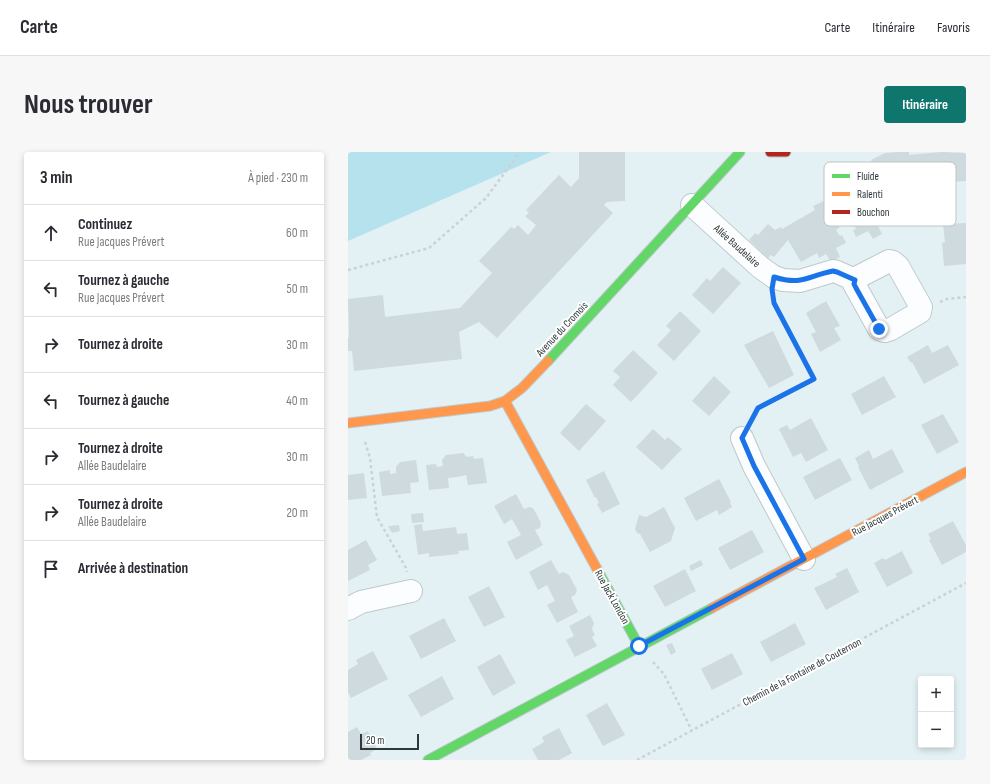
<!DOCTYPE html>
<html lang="fr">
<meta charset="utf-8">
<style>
body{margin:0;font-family:"Sofia Sans Condensed",sans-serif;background:#f7f7f7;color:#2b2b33}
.controls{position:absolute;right:12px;bottom:12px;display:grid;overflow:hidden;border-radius:4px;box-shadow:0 2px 6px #0003}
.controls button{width:36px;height:36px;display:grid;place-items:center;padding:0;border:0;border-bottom:1px solid #e1e1e2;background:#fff;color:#2b2b33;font:20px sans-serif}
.scale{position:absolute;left:12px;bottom:10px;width:59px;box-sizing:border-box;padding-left:4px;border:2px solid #2e383b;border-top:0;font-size:11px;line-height:14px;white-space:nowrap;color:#2e383b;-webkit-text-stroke:3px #fff;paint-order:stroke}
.stop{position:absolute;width:12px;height:12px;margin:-9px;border:3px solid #1a73e8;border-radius:50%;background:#fff}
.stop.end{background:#1a73e8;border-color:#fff;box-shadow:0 1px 4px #0008}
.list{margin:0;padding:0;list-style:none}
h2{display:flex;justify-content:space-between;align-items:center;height:52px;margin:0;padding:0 16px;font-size:17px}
h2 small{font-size:13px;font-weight:400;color:#7c7c81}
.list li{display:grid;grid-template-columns:26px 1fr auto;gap:12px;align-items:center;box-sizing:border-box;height:56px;padding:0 16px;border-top:1px solid #e1e1e2}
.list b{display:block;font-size:15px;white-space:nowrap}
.list p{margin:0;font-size:13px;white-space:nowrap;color:#7c7c81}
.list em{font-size:13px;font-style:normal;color:#7c7c81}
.icon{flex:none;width:22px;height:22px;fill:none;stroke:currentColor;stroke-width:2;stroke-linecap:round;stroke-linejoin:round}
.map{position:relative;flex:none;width:618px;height:608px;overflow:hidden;border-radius:4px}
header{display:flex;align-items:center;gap:24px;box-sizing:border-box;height:56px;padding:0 20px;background:#fff;border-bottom:1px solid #e1e1e2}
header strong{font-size:19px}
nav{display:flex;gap:22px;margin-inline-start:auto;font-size:14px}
.intro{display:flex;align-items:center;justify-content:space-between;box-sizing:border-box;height:96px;padding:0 24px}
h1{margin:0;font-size:28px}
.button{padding:10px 18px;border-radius:4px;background:#0f766e;color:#fff;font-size:14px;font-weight:700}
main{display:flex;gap:24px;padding:0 24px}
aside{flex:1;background:#fff;border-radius:4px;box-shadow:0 2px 6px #0003}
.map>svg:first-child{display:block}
.green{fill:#b6e2ee}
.building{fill:#cedadd}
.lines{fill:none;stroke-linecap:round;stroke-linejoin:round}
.street-casing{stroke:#bec9cc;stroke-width:24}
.fast-casing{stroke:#bec9cc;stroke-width:11}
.slow-casing{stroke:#bec9cc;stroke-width:11}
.jam-casing{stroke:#bec9cc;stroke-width:11}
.path{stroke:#ccd1d2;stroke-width:2.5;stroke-dasharray:3 3;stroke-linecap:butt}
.street{stroke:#fbfdfe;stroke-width:22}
.fast{stroke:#63d668;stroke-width:9}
.slow{stroke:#ff974d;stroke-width:9}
.jam{stroke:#b3261e;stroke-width:9}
.route{stroke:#1a73e8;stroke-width:5}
.labels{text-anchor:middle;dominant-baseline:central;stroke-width:4;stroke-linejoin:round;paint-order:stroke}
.street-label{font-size:11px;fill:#2e383b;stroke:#fff}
.key{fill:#fff;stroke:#c0c3c4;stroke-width:1}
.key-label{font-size:11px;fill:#2e383b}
</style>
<header>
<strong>Carte</strong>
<nav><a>Carte</a><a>Itinéraire</a><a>Favoris</a></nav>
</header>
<div class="intro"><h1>Nous trouver</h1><a class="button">Itinéraire</a></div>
<main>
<aside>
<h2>3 min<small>À pied · 230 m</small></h2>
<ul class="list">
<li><svg class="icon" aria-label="ahead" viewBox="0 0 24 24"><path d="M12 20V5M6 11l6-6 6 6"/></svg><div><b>Continuez</b><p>Rue Jacques Prévert</p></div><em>60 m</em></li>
<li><svg class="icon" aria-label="left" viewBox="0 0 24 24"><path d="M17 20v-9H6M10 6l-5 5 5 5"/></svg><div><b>Tournez à gauche</b><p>Rue Jacques Prévert</p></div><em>50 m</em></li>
<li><svg class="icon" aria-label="right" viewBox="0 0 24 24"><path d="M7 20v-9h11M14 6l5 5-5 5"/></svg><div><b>Tournez à droite</b></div><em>30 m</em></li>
<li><svg class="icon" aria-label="left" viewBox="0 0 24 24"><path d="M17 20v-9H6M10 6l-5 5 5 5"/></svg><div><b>Tournez à gauche</b></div><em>40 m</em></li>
<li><svg class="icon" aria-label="right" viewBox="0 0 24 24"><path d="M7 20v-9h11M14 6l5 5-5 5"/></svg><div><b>Tournez à droite</b><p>Allée Baudelaire</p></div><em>30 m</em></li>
<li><svg class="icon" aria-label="right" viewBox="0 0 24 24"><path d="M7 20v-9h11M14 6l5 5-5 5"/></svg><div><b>Tournez à droite</b><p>Allée Baudelaire</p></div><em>20 m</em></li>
<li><svg class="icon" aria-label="arrive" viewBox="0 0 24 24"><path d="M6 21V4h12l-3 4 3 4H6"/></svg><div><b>Arrivée à destination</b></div></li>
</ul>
</aside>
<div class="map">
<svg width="618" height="608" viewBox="0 0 618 608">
<rect width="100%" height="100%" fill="#e3f1f5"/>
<path class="green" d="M0 0H203L0 89Z"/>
<path class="building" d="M231 0H277V49L259 50 256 53 265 61 149 186 131 170 111 180 114 207 6 219 4 199H0V186L1 185 0 147 35 143 37 165 112 156 144 121 131 109 163 75 166 77 170 73 180 83 188 73 177 64 181 61 178 58 211 23 223 35 231 26Z
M551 0H561V3L593 0 618 1V29L591 31V28L537 34 549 57 535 65 537 70 530 74 534 82 525 87 520 79 508 85 505 78 508 77 504 69 499 72 495 65 497 63 486 43 498 37 501 41 532 24 523 8 537 1Z
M476 49 486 69H489L492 75 488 78 492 84 494 83 498 91 488 96 492 105 483 110 478 102 471 106 469 101 453 110 440 88 426 105 423 103 420 106 401 88 407 81 410 83 420 72 427 78 433 75 434 77 467 58 465 54Z
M618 71V112L596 114 594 91 597 90 595 72Z
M375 115 393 131 365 162 344 143 359 126 362 129Z
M478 149 492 174 486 176 493 188 472 200 463 182 468 180 458 161Z
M332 159 353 179 326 209 309 193 323 178 318 174Z
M425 179 446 223 421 236 396 193Z
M580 193 584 201 600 193 611 213 576 232 564 210 563 211 559 205Z
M285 198 310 221 283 250 265 233 272 225 265 219Z
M366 224 383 240 361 264 344 249Z
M536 224 548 245 514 263 503 242Z
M238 252 258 269 231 299 212 281Z
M595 262 611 290 589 302 573 273Z
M463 266 480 298 458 310 453 301 445 305 431 277 439 273 442 278Z
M305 277 317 288 320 285 334 297 314 318 288 295Z
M544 297 556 320 522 338 510 315 511 314 507 306 521 298 525 307Z
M115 301 119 305 125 304 126 307 135 306 139 331 120 333 118 323 109 325 100 326 101 336 81 338 78 313 88 312 89 315 95 314 94 308 98 303Z
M492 306 504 328 467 348 455 325Z
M68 308 71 330 62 331 63 341 34 344 31 320 42 318V322L48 321V315L52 310Z
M256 319 272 352 254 361 249 352 251 351 248 345 247 346 238 328Z
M16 321 19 346 0 348V323Z
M371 327 383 350 382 351 384 355 371 363 369 358 348 369 336 346Z
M168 342 176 357 181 355 185 356 189 363 193 371 192 376 187 378 195 393 168 408 159 390 173 383 164 367 156 372 146 354Z
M316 355 327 376 323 389 302 400 292 382 289 381 287 377 291 363 298 365Z
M75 361 76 370 64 371 63 362Z
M605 369 618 393V400L594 413 581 388 583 387 580 382Z
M74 372 75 379 108 375 109 382 119 381 121 398 110 399 111 402 81 405V401L70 403 66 373Z
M51 373 52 379 44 381 40 374Z
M404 378 416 400 382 418 370 396Z
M18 388 29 408 20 413 22 418 0 429V398Z
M554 399 565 421 539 435 526 411 535 406 537 408Z
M203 408 211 422 215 420 221 423 229 438 227 443 223 445 230 460 209 471 199 453 207 449 199 433 190 438 181 420Z
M353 408 355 413 343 419 341 414Z
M499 416 511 440 478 458 466 436 489 425 487 422Z
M337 417 348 439 317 455 305 434Z
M141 434 157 465 136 475 120 445Z
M242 463 246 471 244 477 247 483 244 485 249 494 227 505 218 488 226 484 221 474Z
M96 466 108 489 73 507 61 484Z
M447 471 458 492 423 510 412 490Z
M324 491 328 500 323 503 318 493Z
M25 499 40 527 3 546 0 540V518L10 512 8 508Z
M384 501 395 522 364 538 353 517Z
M152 502 168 531 145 544 129 515Z
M94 524 106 547 73 565 60 543Z
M259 551 277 583 255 594 238 563Z
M9 575 13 582 20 579 29 597 22 601 23 603 13 608H0V580Z
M211 576 224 601 211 608H190L184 597 196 590 194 585Z"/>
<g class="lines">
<defs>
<path id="street" d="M344 53 412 115 426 125 435 128 452 129 485 119 489 120 507 128
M541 109 545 110 550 114 573 155 572 160 543 177 537 179 531 177 506 132 507 128 510 125Z
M394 286 406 314 456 407
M0 457 13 450 63 439"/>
<path id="fast" d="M200 209 392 0
M249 417 291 494
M80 608 364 456"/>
<path id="slow" d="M157 249 249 417
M0 271 142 254 157 249 174 236 200 209
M364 456 618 320"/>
<path id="jam" d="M422 0H438"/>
</defs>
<use href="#street" class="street-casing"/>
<use href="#fast" class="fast-casing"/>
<use href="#slow" class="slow-casing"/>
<use href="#jam" class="jam-casing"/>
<path class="path" d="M0 118 81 96 138 46 172 0
M592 150 599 147 618 145
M404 268 411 256 465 227 426 151 425 147
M17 290 22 306 29 365 58 416 59 420
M305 510 316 522 344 579
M289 608 618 431"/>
<use href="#street" class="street"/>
<use href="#fast" class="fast"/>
<use href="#slow" class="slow"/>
<use href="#jam" class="jam"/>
</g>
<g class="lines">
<path class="route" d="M291 494 456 407 406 314 394 286 410 256 466 227 426 151 424 137 426 125C455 134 459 124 485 119L489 120 507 128 506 132 508 136 531 177"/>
</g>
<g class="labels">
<g class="street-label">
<text transform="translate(389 94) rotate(42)">Allée Baudelaire</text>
<text transform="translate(214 177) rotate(-47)">Avenue du Cromois</text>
<text transform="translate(537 364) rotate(-28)">Rue Jacques Prévert</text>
<text transform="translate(264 445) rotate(61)">Rue Jack London</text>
<text transform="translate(454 520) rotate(-28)">Chemin de la Fontaine de Couternon</text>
</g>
</g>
<rect x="476" y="10" width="132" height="64" rx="6" class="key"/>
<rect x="484" y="22" width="18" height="4" fill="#63d668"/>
<rect x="484" y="40" width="18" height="4" fill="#ff974d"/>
<rect x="484" y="58" width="18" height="4" fill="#b3261e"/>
<g class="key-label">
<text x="509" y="28">Fluide</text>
<text x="509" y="46">Ralenti</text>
<text x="509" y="64">Bouchon</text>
</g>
</svg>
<div class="controls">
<button>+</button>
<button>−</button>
</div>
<div class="scale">20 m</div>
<div class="stop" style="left:291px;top:494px"></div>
<div class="stop end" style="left:531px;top:177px"></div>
</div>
</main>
